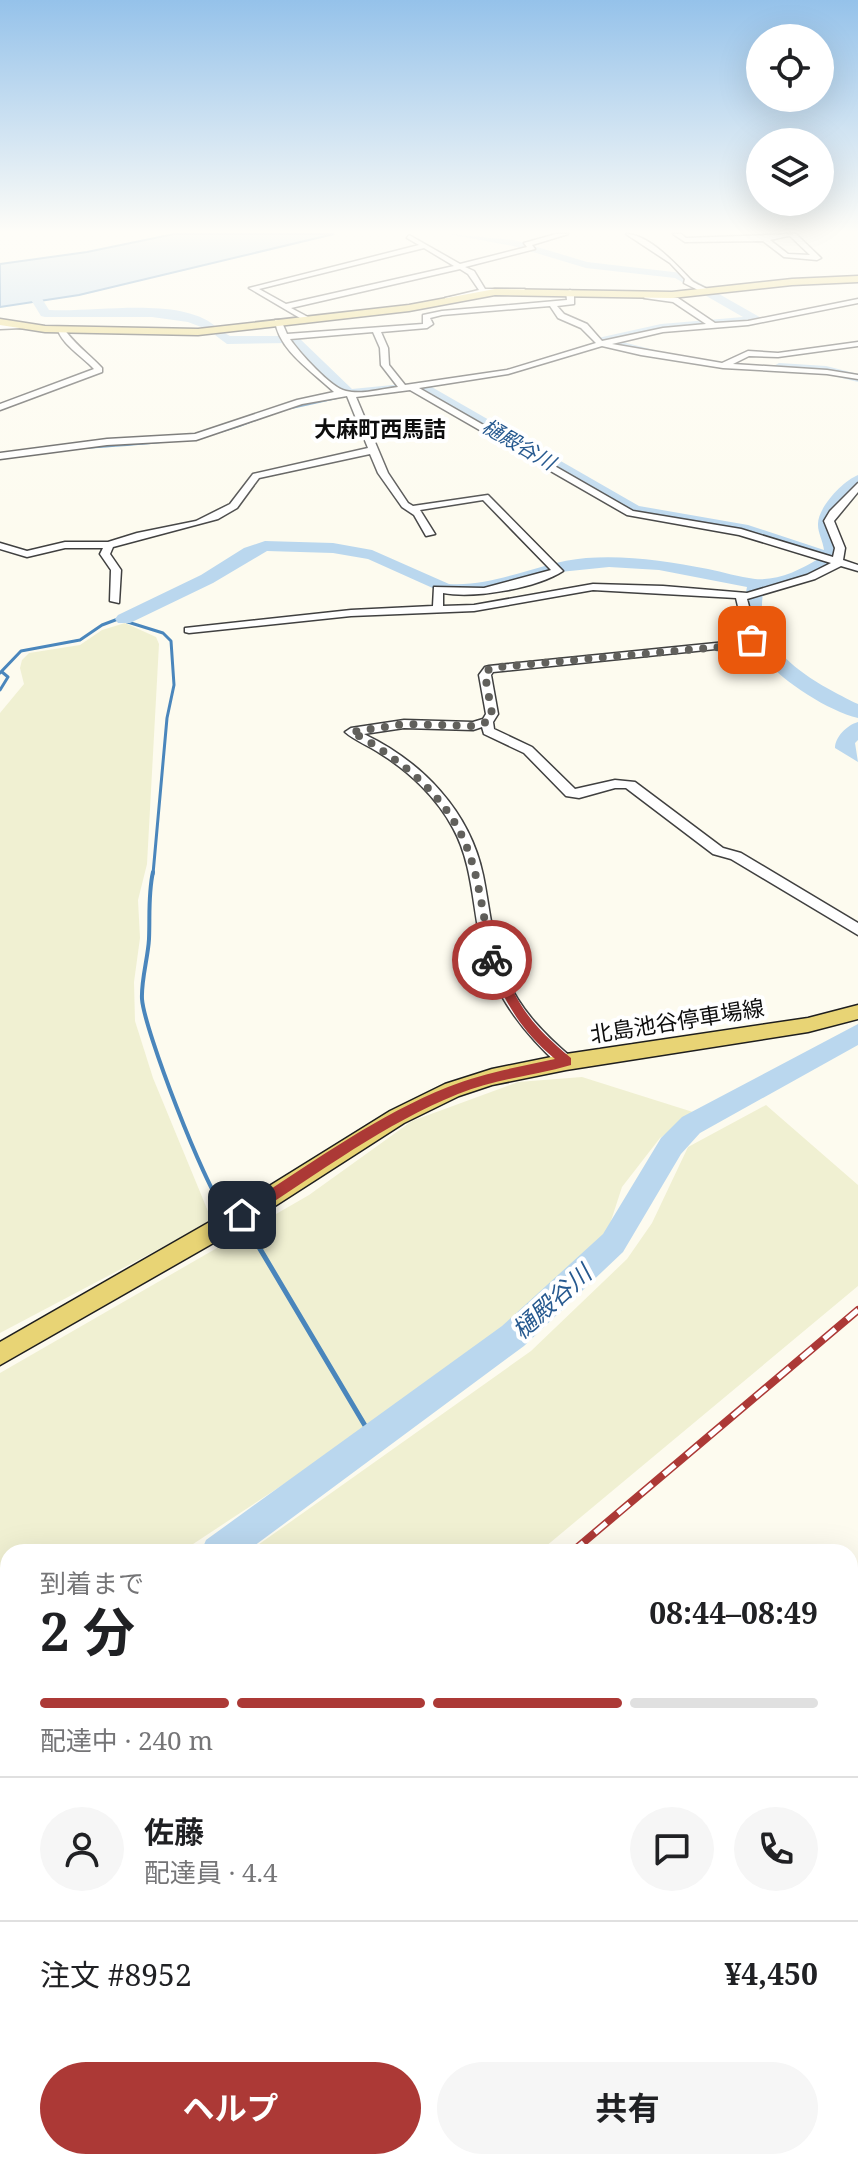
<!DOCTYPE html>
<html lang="ja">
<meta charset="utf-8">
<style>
body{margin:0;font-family:"Noto Serif","Noto Sans JP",serif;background:#f6f6f6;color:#202124;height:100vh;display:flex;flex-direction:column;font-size:30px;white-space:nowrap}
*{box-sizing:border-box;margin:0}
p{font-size:26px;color:#757577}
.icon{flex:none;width:44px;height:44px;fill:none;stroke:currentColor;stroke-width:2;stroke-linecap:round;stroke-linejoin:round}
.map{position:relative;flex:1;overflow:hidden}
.details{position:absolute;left:0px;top:1544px;width:858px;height:626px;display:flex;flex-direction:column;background:#fff;border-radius:24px 24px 0 0;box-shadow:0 8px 32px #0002}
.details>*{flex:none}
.controls{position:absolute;left:746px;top:24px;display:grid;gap:16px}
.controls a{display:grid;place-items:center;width:88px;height:88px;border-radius:50%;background:#fff;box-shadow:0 8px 32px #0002;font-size:40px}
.pin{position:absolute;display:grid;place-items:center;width:68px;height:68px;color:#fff;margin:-34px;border-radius:16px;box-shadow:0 4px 12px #0006}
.courier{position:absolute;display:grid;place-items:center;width:80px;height:80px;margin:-40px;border:6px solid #ac3936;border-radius:50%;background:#fff;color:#222;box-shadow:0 2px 10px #0007}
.summary em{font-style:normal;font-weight:700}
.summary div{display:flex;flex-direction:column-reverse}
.summary{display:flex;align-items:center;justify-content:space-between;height:136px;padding:0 40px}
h1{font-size:52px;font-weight:700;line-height:60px}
.bar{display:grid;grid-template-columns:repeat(4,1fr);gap:12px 8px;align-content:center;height:96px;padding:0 40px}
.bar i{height:10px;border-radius:6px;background:#e0e0e0}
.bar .on{background:#ac3936}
.bar p{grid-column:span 4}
.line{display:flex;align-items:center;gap:20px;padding:0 40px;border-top:2px solid #e0e0e0}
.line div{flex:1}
.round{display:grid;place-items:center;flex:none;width:84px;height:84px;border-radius:42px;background:#f6f6f6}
.primary-button{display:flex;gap:16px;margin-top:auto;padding:16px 40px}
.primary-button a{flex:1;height:92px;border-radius:48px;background:#ac3936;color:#fff;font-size:32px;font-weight:700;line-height:92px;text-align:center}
.primary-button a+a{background:#f6f6f6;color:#202124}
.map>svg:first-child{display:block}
</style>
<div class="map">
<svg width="858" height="2169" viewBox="0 0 858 2169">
<rect width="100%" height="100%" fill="#fdfbef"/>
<!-- farmland -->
<g fill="#f0f0d2">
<polygon points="125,623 156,637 159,644 147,864 138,900 140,938 134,982 135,1021 153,1078 212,1221 0,1333 0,713 24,684 20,668 22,660 29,653 80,645 102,630"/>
<polygon points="582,1077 696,1113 660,1138 622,1187 608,1230 509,1323 381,1420 181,1552 8,1552 8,1667 0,1672 0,1373 309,1195 412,1121 518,1082"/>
<polygon points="766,1105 858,1185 858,1286 539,1552 248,1552 531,1351 627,1259 652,1223 688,1147"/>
<polygon points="8,1731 8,2005 0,2011 0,1737"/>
<polygon points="8,2067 8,2162 439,2162 443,2169 0,2169 0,2074"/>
</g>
<!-- water -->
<polygon fill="#bad7ee" stroke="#4a86bc" stroke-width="2" points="174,234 334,234 79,295 0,307 0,264 87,252"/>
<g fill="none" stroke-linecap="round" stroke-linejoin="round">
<!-- stream-far4 -->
<g stroke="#4a86bc" stroke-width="2">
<polyline points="287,409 337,398"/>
<path d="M86 448C146 443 204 443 260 418"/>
<polyline points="0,459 13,457"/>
</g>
<!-- stream-far3 -->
<g stroke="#4a86bc" stroke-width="3">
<polyline points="0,673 21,651 80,640 102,625 118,619 163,633 171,641 174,685 167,718 153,874"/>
<polyline points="0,690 8,677 2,672"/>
</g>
<!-- stream-far2 -->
<path stroke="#4a86bc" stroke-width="4" d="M153 872C148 894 150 916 149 939 148 958 141 980 142 999 144 1029 205 1187 224 1209"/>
<!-- stream-far1 -->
<g stroke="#4a86bc" stroke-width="5">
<polyline points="222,1207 231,1215"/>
<polyline points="240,1223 250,1232 373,1439"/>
</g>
<!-- stream -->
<polyline stroke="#4a86bc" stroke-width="6" points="0,1702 8,1697"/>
<!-- river -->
<g fill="#bad7ee" fill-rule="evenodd">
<polygon points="448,234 514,240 587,262 682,273 763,319 757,323 661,332 619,341 654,350 654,356 649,357 598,344 598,338 661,324 743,317 675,278 586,268 513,246"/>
<path d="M22 279H30L49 310C94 313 179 296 215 326L209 330 188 322 152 317H45L41 316 20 282Z"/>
<path d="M221 331 230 336H297L352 389 423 382 639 506 748 525 824 550C823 541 818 533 818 525 817 508 843 481 858 475V489C812 534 853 529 838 562L802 580 764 589C750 650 812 681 858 704V718C825 710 774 676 755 648 745 633 743 604 747 587L659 570 609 567 560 572 477 594H446L368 559 333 553 267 551 213 583 130 623H118L115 619 118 615 201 575 244 548 265 541 333 543 372 550 449 584C497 587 539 562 586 558 627 555 668 561 708 569 723 572 739 577 755 579 778 581 800 570 818 559L745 534 628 513 416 389 344 396 289 343 227 344 215 335Z"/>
<polygon points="779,363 826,366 858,374 858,382 826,374 774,370 772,367"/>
<path d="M858 722V740L855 743 858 762 835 748C835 737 847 725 858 722Z"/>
<polygon points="858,1024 858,1045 700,1133 681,1154 623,1252 524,1346 246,1552 201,1552 206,1540 502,1326 603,1234 661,1138 682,1117"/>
<polygon points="508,2162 554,2162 557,2169 511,2169"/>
</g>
<!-- minor casing -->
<g stroke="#404040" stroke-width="3">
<g id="minor">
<path d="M556 234H568L532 245 535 249 465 267 474 271 485 289H525L522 293H483L445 302V298L479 290 468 274 460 269 291 308 308 317 305 321 249 288 419 245 407 238 409 235 460 264 527 247 524 243ZM424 248 454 266 286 304 259 289Z"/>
<path d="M626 234C650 234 678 267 692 281 696 284 704 287 709 290L702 292 684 283 685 279 670 263Z"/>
<path d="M673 234H681L686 238 796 234 821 258 817 260 784 257 763 241 685 242ZM788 236H790L810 255 788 254 770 240Z"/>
<path d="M570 290 574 292V304L557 306 564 314 587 324 602 341 663 328 706 324 673 302 644 298 647 294 678 298 715 323 748 321 858 299V303L748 325 663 332 612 344 722 363 748 351 778 353 858 342V346L778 357 749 356 733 364 827 370 858 375V379L827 374 723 368 641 355 602 346 508 374 419 388 633 511 741 529 833 557 835 548 824 521 830 511 858 483V492L834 521 845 548 843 560 858 565V571L841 566 815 579 747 599 758 640 754 645 493 672 491 675 498 714 493 722 494 729 532 747 575 789 615 780 635 782 723 848 741 853 858 923V935L731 859 713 854 626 788H615L579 798 566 796 524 753 484 734 482 727 473 730 404 728 364 734C421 761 470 811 483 875 490 909 492 944 506 977 520 1010 545 1035 572 1058L574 1062 566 1068 560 1066C518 1028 487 985 478 928 472 894 470 859 453 828 437 798 410 772 381 754 370 746 355 741 345 732L351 728 404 720 473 722 483 719 486 714 479 675 485 667 489 666 746 640 736 598 593 590 474 611 351 616 189 633 185 632V628L351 610 433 606 434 587 484 588 551 570 483 500 420 510 435 534 426 536 414 515 402 507 378 473 370 454 259 478 237 508 218 519 113 547 110 554 121 570 119 603 110 601 111 570 100 554 103 548H65L27 557 0 549V543L27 551 65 542H108L137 533 196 521 230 504 253 474 368 448 347 396 302 404 196 440 107 445 0 459V453L107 439 195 434 297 400 334 392C313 372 278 350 275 320H281L287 334 423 324V315L442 311 567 300 566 292ZM550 306 558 318 581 328 596 343 507 370 405 385 389 365 388 348 381 332 427 328 433 324 430 318 442 315ZM373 332 380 348 381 365 398 387C381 389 362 395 346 391 331 388 299 352 290 339ZM410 390 627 515 739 535 831 563 807 575 747 593 663 586 593 584 474 605 443 606V593C475 599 537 588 563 571L488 495 413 506 408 503 388 473 356 397Z"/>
<polygon points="26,324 23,328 0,329 0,325"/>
<path d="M57 327H63C71 341 90 355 102 368V372L0 410V404L94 369C82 356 60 343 57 327Z"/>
<polygon points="65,2162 98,2162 95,2169 62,2169"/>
<polygon points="549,2162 578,2162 581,2169 552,2169"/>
</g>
</g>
<!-- major casing -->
<g stroke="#1e1e1e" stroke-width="3">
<g id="major">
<polygon points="858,276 858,282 792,285 672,298 495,295 409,311 198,335 45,332 0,325 0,319 45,326 198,329 409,305 495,289 672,292 792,279"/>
<polygon points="858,1005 858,1019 808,1032 566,1070 492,1085 459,1096 404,1123 250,1222 0,1365 0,1342 234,1208 390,1111 445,1084 492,1069 566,1054 808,1018"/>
</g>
</g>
<!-- minor -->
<use href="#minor" fill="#fff" fill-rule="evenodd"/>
<!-- major -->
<use href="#major" fill="#e8d475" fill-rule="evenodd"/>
<!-- rail-far1 casing -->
<g stroke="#ac3936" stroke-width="8">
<polyline id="rail-far1" points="572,1552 858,1310"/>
</g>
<!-- rail casing -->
<g stroke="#ac3936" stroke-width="9">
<polyline id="rail" points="0,2036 8,2029"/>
</g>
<!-- rail-far1 -->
<use href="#rail-far1" stroke="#fff" stroke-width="5" stroke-dasharray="15" stroke-linecap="butt"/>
<!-- rail -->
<use href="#rail" stroke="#fff" stroke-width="6" stroke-dasharray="19" stroke-linecap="butt"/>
</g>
<!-- sky -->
<linearGradient id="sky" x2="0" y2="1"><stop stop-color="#95c2ea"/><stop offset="0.43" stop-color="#fefdf8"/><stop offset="1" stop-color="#fefdf8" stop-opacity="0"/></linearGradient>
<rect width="858" height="538" fill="url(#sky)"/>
<!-- route -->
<path fill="#ac3936" d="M492 955 498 960C521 1009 529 1023 571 1058V1065C533 1076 494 1079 458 1094 383 1124 315 1176 247 1219H237V1211C305 1168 373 1117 448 1087 482 1073 519 1067 555 1059 518 1028 506 1002 486 960Z"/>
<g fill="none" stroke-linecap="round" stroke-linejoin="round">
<!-- done -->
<path stroke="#61605c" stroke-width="8" stroke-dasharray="0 14.4" d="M492 960C475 876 478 828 407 769 389 755 372 742 351 732L404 724 473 726 487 722 492 714 485 675 489 669 499 667 741 645 752 640"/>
</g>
<g text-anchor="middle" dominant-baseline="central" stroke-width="8" stroke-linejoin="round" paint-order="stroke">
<!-- far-water labels -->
<g font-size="20" font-style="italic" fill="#26598f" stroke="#fff">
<text transform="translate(519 444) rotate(30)">樋殿谷川</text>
</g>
<!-- far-quarter labels -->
<g font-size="22" font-weight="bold" fill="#0d0d0d" stroke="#fff">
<text x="380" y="428">大麻町西馬詰</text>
</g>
<!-- street labels -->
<g font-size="22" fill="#0d0d0d" stroke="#fff">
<text transform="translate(677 1020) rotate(-9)">北島池谷停車場線</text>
</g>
<!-- water labels -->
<g font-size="24" font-style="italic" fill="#26598f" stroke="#fff">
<text transform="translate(551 1301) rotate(-42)">樋殿谷川</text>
</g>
</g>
</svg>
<div class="controls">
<a><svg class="icon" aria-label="locate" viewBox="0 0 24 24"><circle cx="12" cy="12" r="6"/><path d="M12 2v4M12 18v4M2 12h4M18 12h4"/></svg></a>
<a><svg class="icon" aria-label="layers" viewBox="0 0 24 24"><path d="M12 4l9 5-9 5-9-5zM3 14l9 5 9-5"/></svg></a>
</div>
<div class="pin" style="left:752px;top:640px;background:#ea580c"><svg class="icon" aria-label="bag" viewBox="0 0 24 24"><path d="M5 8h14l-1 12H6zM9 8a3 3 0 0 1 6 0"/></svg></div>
<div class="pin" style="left:242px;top:1215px;background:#1f2937"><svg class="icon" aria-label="home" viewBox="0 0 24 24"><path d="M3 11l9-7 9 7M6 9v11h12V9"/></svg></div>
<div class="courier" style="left:492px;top:960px"><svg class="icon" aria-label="bike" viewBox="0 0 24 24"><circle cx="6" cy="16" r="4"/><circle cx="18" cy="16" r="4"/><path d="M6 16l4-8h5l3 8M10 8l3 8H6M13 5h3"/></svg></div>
<section class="details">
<div class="summary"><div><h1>2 分</h1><p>到着まで</p></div><em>08:44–08:49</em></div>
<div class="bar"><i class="on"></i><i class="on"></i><i class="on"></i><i></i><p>配達中 · 240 m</p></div>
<div class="line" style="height:144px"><a class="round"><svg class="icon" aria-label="person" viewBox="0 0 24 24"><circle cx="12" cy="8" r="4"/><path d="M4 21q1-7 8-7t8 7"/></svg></a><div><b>佐藤</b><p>配達員 · 4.4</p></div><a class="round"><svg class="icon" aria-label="chat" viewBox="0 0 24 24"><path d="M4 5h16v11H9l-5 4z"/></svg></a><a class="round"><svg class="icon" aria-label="phone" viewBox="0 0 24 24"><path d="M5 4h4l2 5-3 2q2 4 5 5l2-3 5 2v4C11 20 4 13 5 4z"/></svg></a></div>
<div class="line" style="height:104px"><div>注文 #8952</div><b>¥4,450</b></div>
<div class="primary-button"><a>ヘルプ</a><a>共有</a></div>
</section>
</div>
